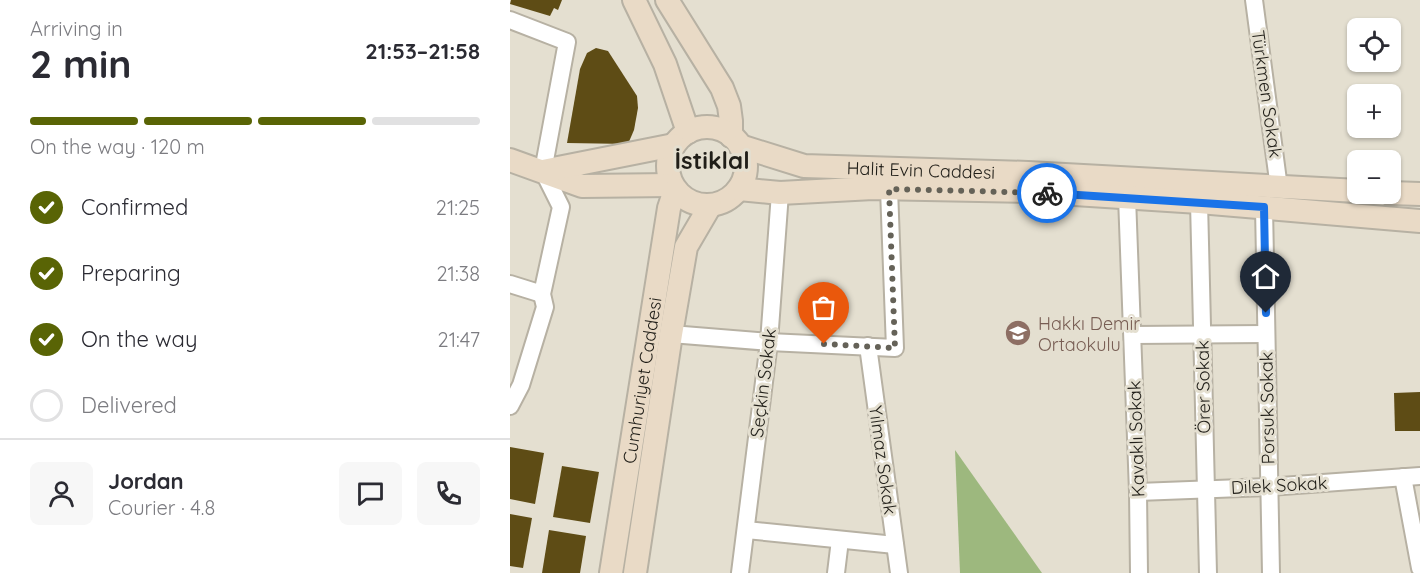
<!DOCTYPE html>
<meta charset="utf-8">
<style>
body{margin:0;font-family:Quicksand,sans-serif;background:#f7f7f7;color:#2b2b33;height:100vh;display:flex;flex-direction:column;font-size:22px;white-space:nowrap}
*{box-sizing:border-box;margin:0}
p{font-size:20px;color:#7c7c81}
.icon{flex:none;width:33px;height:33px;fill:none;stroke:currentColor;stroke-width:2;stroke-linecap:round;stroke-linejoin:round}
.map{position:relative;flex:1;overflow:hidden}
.drawer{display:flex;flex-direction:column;background:#fff;width:510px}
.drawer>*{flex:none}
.tools{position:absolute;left:837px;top:18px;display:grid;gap:12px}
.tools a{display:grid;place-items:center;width:54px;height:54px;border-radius:9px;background:#fff;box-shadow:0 2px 4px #0004;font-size:30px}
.pin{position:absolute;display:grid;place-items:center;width:51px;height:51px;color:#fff;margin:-62px -26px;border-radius:50% 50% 50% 0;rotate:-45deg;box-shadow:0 0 6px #0007}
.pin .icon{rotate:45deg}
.courier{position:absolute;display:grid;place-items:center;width:60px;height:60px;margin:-30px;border:4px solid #1a73e8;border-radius:50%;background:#fff;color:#222;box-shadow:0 2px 8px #0007}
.overview em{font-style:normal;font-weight:700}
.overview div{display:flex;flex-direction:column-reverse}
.overview{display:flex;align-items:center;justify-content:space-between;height:102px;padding:0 30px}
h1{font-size:39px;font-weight:700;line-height:45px}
.bar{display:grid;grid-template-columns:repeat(4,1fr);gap:9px 6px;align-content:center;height:72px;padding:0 30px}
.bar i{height:8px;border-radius:4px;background:#e1e1e2}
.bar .on{background:#596405}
.bar p{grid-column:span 4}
.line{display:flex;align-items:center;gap:15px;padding:0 30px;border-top:2px solid #e1e1e2}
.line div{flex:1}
.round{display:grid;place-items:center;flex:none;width:63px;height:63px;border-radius:9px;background:#f7f7f7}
ol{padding:0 30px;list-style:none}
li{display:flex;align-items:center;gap:18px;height:66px}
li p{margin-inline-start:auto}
li .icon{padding:6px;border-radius:50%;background:#596405;color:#fff;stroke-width:4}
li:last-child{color:#7c7c81}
li i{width:33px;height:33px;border:3px solid #e1e1e2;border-radius:50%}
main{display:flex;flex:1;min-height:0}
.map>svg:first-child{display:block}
</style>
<main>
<section class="drawer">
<div class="overview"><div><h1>2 min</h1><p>Arriving in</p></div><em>21:53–21:58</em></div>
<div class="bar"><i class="on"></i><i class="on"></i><i class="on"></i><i></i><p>On the way · 120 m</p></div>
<ol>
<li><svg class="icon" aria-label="check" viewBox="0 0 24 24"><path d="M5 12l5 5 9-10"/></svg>Confirmed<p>21:25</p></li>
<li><svg class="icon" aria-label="check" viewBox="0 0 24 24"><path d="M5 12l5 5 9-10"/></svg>Preparing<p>21:38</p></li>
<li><svg class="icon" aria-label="check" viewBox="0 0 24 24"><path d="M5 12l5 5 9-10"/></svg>On the way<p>21:47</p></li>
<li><i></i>Delivered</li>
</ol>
<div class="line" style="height:108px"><a class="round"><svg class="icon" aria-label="person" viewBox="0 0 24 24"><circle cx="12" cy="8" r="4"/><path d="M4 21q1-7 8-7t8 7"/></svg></a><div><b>Jordan</b><p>Courier · 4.8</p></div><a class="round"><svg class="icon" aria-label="chat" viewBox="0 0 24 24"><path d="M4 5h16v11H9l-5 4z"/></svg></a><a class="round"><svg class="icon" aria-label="phone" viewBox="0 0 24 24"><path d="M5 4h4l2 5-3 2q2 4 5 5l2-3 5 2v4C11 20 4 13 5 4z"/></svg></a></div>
</section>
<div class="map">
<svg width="910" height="573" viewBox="0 0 910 573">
<rect width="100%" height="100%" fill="#e4dfd0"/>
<!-- green -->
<polygon fill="#9db87e" points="445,450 532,573 450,573"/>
<!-- building -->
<g fill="#5e4c15">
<polygon points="1,0 52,0 48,10 44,8 40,16 0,4"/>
<polygon points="86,48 98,51 127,96 128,108 124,130 118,144 57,143 70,69 77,53"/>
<polygon points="910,392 910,431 885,431 884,393"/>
<polygon points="0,447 34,453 25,504 0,499"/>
<polygon points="52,466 89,472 80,523 43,517"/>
<polygon points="0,514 22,518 13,568 0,566"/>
<polygon points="39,530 76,536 70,573 32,573"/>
</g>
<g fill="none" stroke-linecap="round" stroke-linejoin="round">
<!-- minor casing -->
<g stroke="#b7b1a3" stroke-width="20">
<g id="minor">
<polyline points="744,0 769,188"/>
<polyline points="0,20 57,42 33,171 51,207 32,294 35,307 11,385 0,406"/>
<polyline points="617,197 628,492 629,573"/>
<polyline points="689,202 698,573"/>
<polyline points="754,207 761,573"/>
<polyline points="0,284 32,294"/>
<polyline points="161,334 259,342 385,348 379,189"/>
<polyline points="623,335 756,334"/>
<polyline points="358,346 389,573"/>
<polyline points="893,477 910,568"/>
<polyline points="628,492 758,487 910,476"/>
<polyline points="236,530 385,545"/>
<polyline points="230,573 259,342 270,193"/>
<polyline points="326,573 330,540"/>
</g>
</g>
<!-- secondary casing -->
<g stroke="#b7b1a3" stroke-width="26">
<g id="secondary">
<polyline points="124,0 155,64 178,132"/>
<polyline points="157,0 212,88 219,106 221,121 221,136"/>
<circle cx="197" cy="166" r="39"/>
<path id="s1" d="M230 146 294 166 518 173 848 191"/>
<polyline points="0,160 72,186 162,185"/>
<polyline points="33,171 164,145"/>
<polyline points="229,189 270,193 363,188 518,191 689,202 910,221"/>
<polyline points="880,193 910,194"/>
<path id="s2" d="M101 573 159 208 165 190"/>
<polyline points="125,573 161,334 176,247 200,206"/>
</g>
</g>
<!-- minor -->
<use href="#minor" stroke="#fff" stroke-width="16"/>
<!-- secondary -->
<use href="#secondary" stroke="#e9dac6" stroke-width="22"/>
</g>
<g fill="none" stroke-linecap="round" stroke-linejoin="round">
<!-- done -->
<polyline stroke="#656258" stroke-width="6" stroke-dasharray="0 10.8" points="314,344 385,348 379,189 537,193"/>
<!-- route -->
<polyline stroke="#1a73e8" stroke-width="8" points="537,193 754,207 756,313"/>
</g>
<!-- icons -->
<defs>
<g id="school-disc" transform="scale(1.35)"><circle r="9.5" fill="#8d6e63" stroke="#e4dfd0"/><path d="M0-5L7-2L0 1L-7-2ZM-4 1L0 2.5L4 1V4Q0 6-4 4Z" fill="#fff"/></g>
</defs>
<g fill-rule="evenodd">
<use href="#school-disc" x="508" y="333"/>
</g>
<g text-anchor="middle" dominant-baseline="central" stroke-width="6" stroke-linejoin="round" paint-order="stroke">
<!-- street labels -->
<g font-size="18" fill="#201e18" stroke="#e4dfd0">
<text transform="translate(757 94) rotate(82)">Türkmen Sokak</text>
<text stroke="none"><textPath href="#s1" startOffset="184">Halit Evin Caddesi</textPath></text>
<text stroke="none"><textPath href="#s2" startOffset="195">Cumhuriyet Caddesi</textPath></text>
<text transform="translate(253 383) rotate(-83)">Seçkin Sokak</text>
<text transform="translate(693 387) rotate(-91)">Örer Sokak</text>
<text transform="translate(757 408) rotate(-91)">Porsuk Sokak</text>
<text transform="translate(626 439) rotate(-92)">Kavaklı Sokak</text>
<text transform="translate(373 460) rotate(82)">Yılmaz Sokak</text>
<text transform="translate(769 485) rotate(-3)">Dilek Sokak</text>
</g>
<!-- education labels -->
<g font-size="18" fill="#785e54" stroke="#e4dfd0" text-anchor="start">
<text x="528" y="323">Hakkı Demir<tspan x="528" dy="21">Ortaokulu</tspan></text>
</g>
<!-- district labels -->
<g font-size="24" font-weight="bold" fill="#201e18" stroke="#e4dfd0">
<text x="202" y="160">İstiklal</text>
</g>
</g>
</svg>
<div class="tools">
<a><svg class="icon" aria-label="locate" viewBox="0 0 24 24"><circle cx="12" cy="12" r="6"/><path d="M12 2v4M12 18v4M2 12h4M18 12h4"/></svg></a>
<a>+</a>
<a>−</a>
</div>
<div class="pin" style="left:314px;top:344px;background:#ea580c"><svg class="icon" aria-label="bag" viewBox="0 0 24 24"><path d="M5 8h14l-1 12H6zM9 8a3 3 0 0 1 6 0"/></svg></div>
<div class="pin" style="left:756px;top:313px;background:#1f2937"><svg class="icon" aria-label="home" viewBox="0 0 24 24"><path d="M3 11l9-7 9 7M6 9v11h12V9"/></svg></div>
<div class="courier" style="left:537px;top:193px"><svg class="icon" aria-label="bike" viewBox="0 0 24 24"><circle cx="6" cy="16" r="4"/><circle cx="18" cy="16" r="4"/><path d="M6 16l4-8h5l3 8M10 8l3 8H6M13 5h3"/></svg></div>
</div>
</main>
